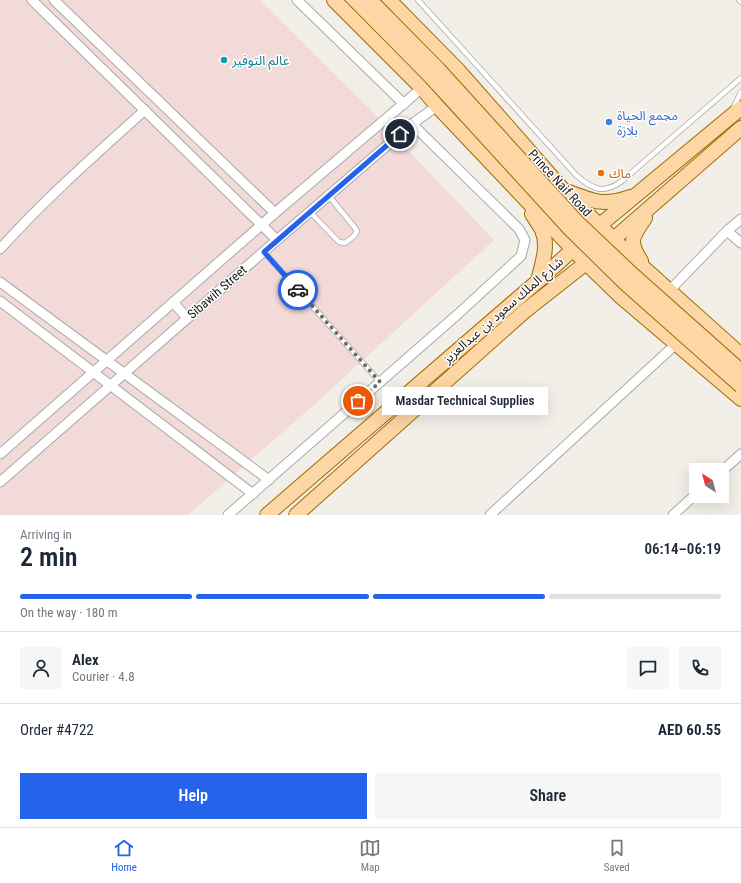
<!DOCTYPE html>
<meta charset="utf-8">
<style>
body{margin:0;font-family:"Roboto Condensed","Noto Sans Arabic",sans-serif;background:#f6f6f7;color:#1f2937;height:100vh;display:flex;flex-direction:column;font-size:15px;white-space:nowrap}
*{box-sizing:border-box;margin:0}
p{font-size:13px;color:#747a83}
.icon{flex:none;width:22px;height:22px;fill:none;stroke:currentColor;stroke-width:2;stroke-linecap:round;stroke-linejoin:round}
.map{position:relative;height:515px;overflow:hidden}
.drawer{display:flex;flex-direction:column;background:#fff;flex:1}
.drawer>*{flex:none}
.needle{width:26px;rotate:324deg}
.fabs{position:absolute;left:689px;top:463px;display:grid;gap:8px}
.fabs a{display:grid;place-items:center;width:40px;height:40px;border-radius:0px;background:#fff;box-shadow:0 4px 16px #0002;font-size:20px}
.pin{position:absolute;display:grid;place-items:center;width:34px;height:34px;color:#fff;margin:-17px;border:2px solid #fff;border-radius:50%;box-shadow:0 1px 4px #0007}
.courier{position:absolute;display:grid;place-items:center;width:40px;height:40px;margin:-20px;border:3px solid #2563eb;border-radius:50%;background:#fff;color:#222;box-shadow:0 1px 5px #0007}
.bubble{position:absolute;height:28px;border-radius:0px;background:#fff;box-shadow:0 4px 16px #0002;font-size:13px;font-weight:600;line-height:28px;text-align:center}
.headline em{font-style:normal;font-weight:600}
.headline div{display:flex;flex-direction:column-reverse}
.headline{display:flex;align-items:center;justify-content:space-between;height:68px;padding:0 20px}
h1{font-size:26px;font-weight:600;line-height:30px}
.bar{display:grid;grid-template-columns:repeat(4,1fr);gap:6px 4px;align-content:center;height:48px;padding:0 20px}
.bar i{height:5px;border-radius:3px;background:#e0e1e3}
.bar .active{background:#2563eb}
.bar p{grid-column:span 4}
.line{display:flex;align-items:center;gap:10px;padding:0 20px;border-top:1px solid #e0e1e3}
.line div{flex:1}
.round{display:grid;place-items:center;flex:none;width:42px;height:42px;border-radius:0px;background:#f6f6f7}
.action{display:flex;gap:8px;margin-top:auto;padding:8px 20px}
.action a{flex:1;height:46px;border-radius:0px;background:#2563eb;color:#fff;font-size:16px;font-weight:600;line-height:46px;text-align:center}
.action a+a{background:#f6f6f7;color:#1f2937}
.tab-bar{display:flex;justify-content:space-around;align-items:center;height:56px;border-top:1px solid #e0e1e3;background:#fff;font-size:11px;color:#747a83}
.tab-bar a{display:grid;justify-items:center;gap:2px}
.tab-bar .active{color:#2563eb}
.map>svg:first-child{display:block}
</style>
<div class="map">
<svg width="741" height="515" viewBox="0 0 741 515">
<rect width="100%" height="100%" fill="#f2efe9"/>
<!-- commercial -->
<polygon fill="#f2dad9" points="0,0 260,0 384,123 398,140 494,240 315,404 188,515 0,515"/>
<g fill="none" stroke-linecap="round" stroke-linejoin="round">
<!-- service casing -->
<g stroke="#a9a9a9" stroke-width="6">
<g id="service">
<path d="M418 0 576 175C592 189 603 195 622 181L741 78"/>
<polyline points="739,0 741,2"/>
<polyline points="733,109 741,92"/>
<polyline points="310,212 339,242 345,243 354,236 357,231 355,228 329,196"/>
<polyline points="264,252 380,382"/>
</g>
</g>
<!-- minor casing -->
<g stroke="#a9a9a9" stroke-width="11">
<g id="minor">
<polyline points="32,0 277,240"/>
<polyline points="54,0 275,213"/>
<polyline points="297,0 404,104"/>
<polyline points="727,231 741,243"/>
<path d="M0 249C45 199 95 155 145 110"/>
<polyline points="0,282 269,480"/>
<polyline points="670,290 727,231 741,219"/>
<polyline points="0,301 253,494"/>
<polyline points="173,302 187,318"/>
<polyline points="0,454 275,213 422,88"/>
<polyline points="722,471 741,454"/>
<polyline points="0,482 277,240 412,124 437,106"/>
<polyline points="228,515 458,314 521,256 525,240 519,229 412,124"/>
<polyline points="490,515 676,344"/>
<polyline points="673,515 696,494"/>
</g>
</g>
<!-- primary casing -->
<g stroke="#a06b00" stroke-width="16">
<g id="primary">
<polyline points="334,0 422,88 437,106 586,263 621,297 741,399"/>
<polyline points="389,0 458,70 566,193 635,260 741,355"/>
<path d="M569 192C594 202 604 206 630 197"/>
<path d="M532 214C535 219 539 224 542 230 549 246 542 264 538 281"/>
<path d="M641 261C628 241 632 237 645 218"/>
<polyline points="267,515 538,281 600,225 741,108"/>
<polyline points="296,515 525,311 586,263 741,128"/>
</g>
</g>
<!-- service -->
<use href="#service" stroke="#fff" stroke-width="4.5"/>
<!-- minor -->
<use href="#minor" stroke="#fff" stroke-width="9"/>
<!-- primary -->
<use href="#primary" stroke="#fcd6a4" stroke-width="14"/>
<!-- primary-bridge casing -->
<g stroke="#a06b00" stroke-width="16" stroke-linecap="butt">
<g id="primary-bridge">
<polyline points="355,0 431,77 570,229 625,283 741,386"/>
<polyline points="370,0 438,69 577,222 633,275 741,371"/>
</g>
</g>
<!-- primary-bridge -->
<use href="#primary-bridge" stroke="#fcd6a4" stroke-width="14"/>
</g>
<g fill="none" stroke-linecap="round" stroke-linejoin="round">
<!-- done -->
<polyline stroke="#6b6a68" stroke-width="4" stroke-dasharray="0 7.2" points="298,290 380,382 358,401"/>
<!-- route -->
<polyline stroke="#2563eb" stroke-width="5" points="298,290 264,252 400,134"/>
</g>
<!-- markers -->
<circle fill="#0f9aa8" stroke="#fff" stroke-width="1.5" cx="224" cy="60" r="4"/>
<circle fill="#3f7fe0" stroke="#fff" stroke-width="1.5" cx="609" cy="122" r="4"/>
<circle fill="#e8710a" stroke="#fff" stroke-width="1.5" cx="601" cy="173" r="4"/>
<g text-anchor="middle" dominant-baseline="central" stroke-width="3" stroke-linejoin="round" paint-order="stroke">
<!-- culture labels -->
<g font-size="13" fill="#0d838f" stroke="#fff" text-anchor="start">
<text x="232" y="60">عالم التوفير</text>
</g>
<!-- shop labels -->
<g font-size="13" fill="#366cbe" stroke="#fff" text-anchor="start">
<text x="617" y="115">مجمع الحياة<tspan x="617" dy="15">بلازة</tspan></text>
</g>
<!-- food labels -->
<g font-size="13" fill="#c56008" stroke="#fff" text-anchor="start">
<text x="609" y="173">ماك</text>
</g>
<!-- street labels -->
<g font-size="13" fill="#222" stroke="#fff">
<text transform="translate(560 183) rotate(47)">Prince Naif Road</text>
<text transform="translate(217 292) rotate(-41)">Sibawih Street</text>
<text transform="translate(503 310) rotate(-41)">شارع الملك سعود بن عبدالعزيز</text>
</g>
</g>
</svg>
<div class="fabs">
<a><svg class="needle" viewBox="-14 -14 28 28"><path d="M0-13l5 13h-10z" fill="#e53935"/><path d="M0 13l5-13h-10z" fill="#747a83"/></svg></a>
</div>
<div class="pin" style="left:358px;top:401px;background:#ea580c"><svg class="icon" aria-label="bag" viewBox="0 0 24 24"><path d="M5 8h14l-1 12H6zM9 8a3 3 0 0 1 6 0"/></svg></div>
<div class="pin" style="left:400px;top:134px;background:#1f2937"><svg class="icon" aria-label="home" viewBox="0 0 24 24"><path d="M3 11l9-7 9 7M6 9v11h12V9"/></svg></div>
<div class="courier" style="left:298px;top:290px"><svg class="icon" aria-label="car" viewBox="0 0 24 24"><path d="M5 17H2v-5l4-1 3-4h7l3 4 3 1v5h-3M9 17h6M6 11h13"/><circle cx="7" cy="17" r="2"/><circle cx="17" cy="17" r="2"/></svg></div>
<div class="bubble" style="left:382px;top:387px;width:166px">Masdar Technical Supplies</div>
</div>
<section class="drawer">
<div class="headline"><div><h1>2 min</h1><p>Arriving in</p></div><em>06:14–06:19</em></div>
<div class="bar"><i class="active"></i><i class="active"></i><i class="active"></i><i></i><p>On the way · 180 m</p></div>
<div class="line" style="height:72px"><a class="round"><svg class="icon" aria-label="person" viewBox="0 0 24 24"><circle cx="12" cy="8" r="4"/><path d="M4 21q1-7 8-7t8 7"/></svg></a><div><b>Alex</b><p>Courier · 4.8</p></div><a class="round"><svg class="icon" aria-label="chat" viewBox="0 0 24 24"><path d="M4 5h16v11H9l-5 4z"/></svg></a><a class="round"><svg class="icon" aria-label="phone" viewBox="0 0 24 24"><path d="M5 4h4l2 5-3 2q2 4 5 5l2-3 5 2v4C11 20 4 13 5 4z"/></svg></a></div>
<div class="line" style="height:52px"><div>Order #4722</div><b>AED 60.55</b></div>
<div class="action"><a>Help</a><a>Share</a></div>
</section>
<nav class="tab-bar">
<a class="active"><svg class="icon" aria-label="home" viewBox="0 0 24 24"><path d="M3 11l9-7 9 7M6 9v11h12V9"/></svg>Home</a>
<a><svg class="icon" aria-label="map" viewBox="0 0 24 24"><path d="M3 6l6-2 6 2 6-2v14l-6 2-6-2-6 2zM9 4v14M15 6v14"/></svg>Map</a>
<a><svg class="icon" aria-label="saved" viewBox="0 0 24 24"><path d="M7 4h10v16l-5-4-5 4z"/></svg>Saved</a>
</nav>
